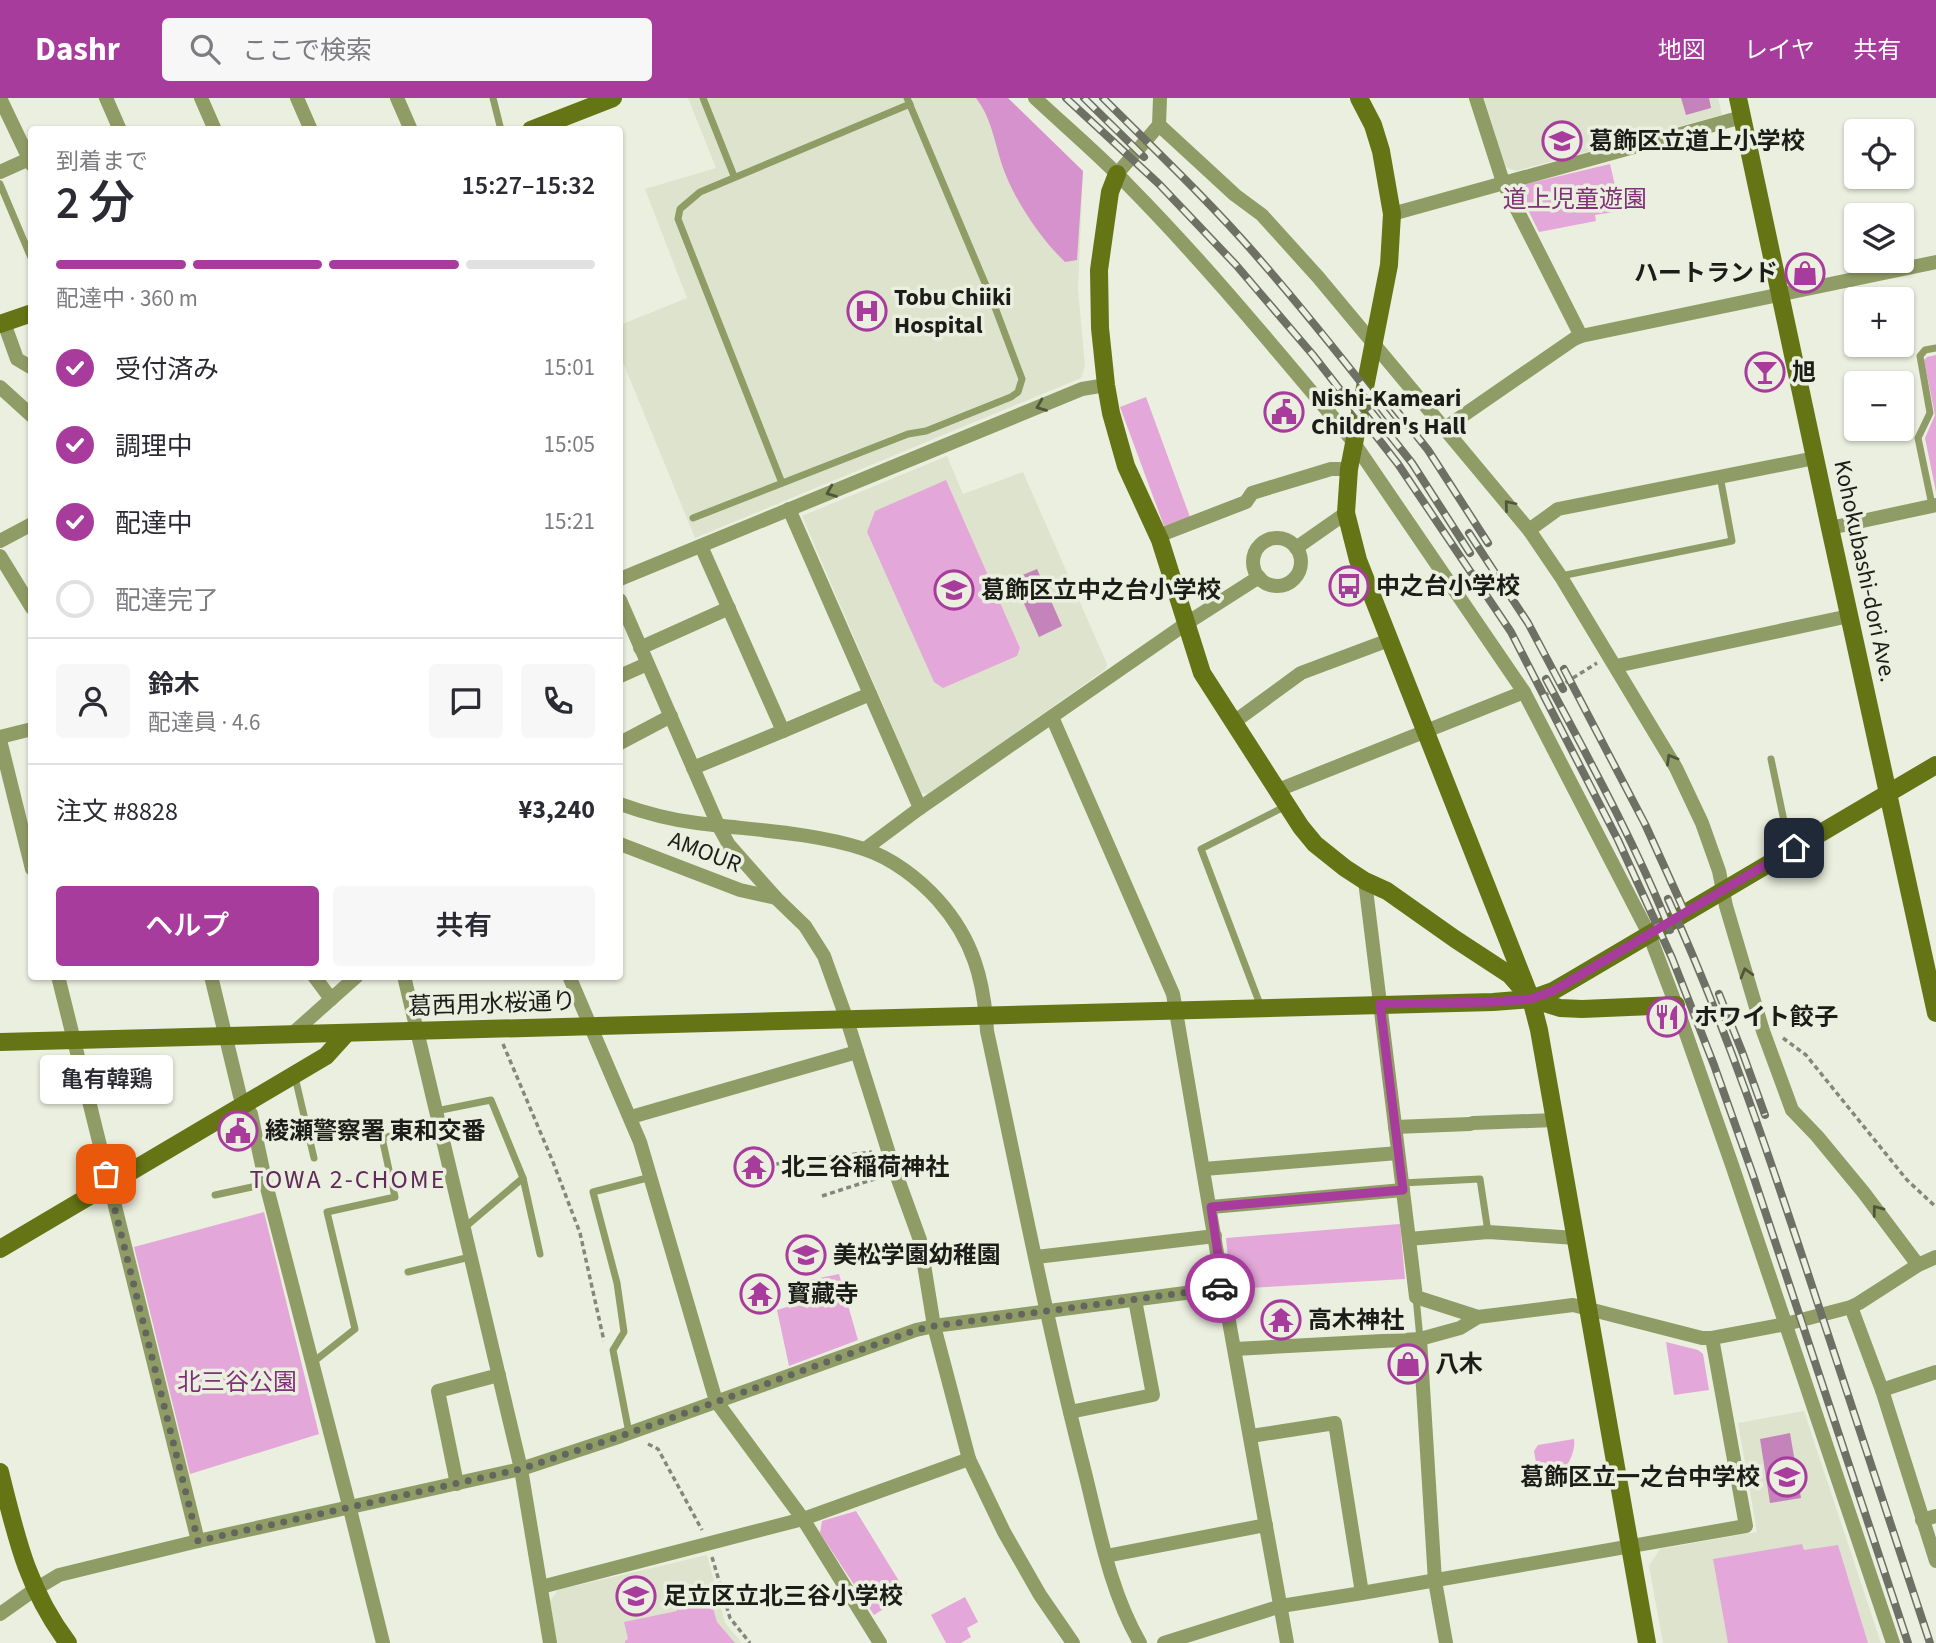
<!DOCTYPE html>
<html lang="ja">
<meta charset="utf-8">
<style>
body{margin:0;font-family:"Source Sans 3","Noto Sans JP",sans-serif;background:#f7f7f7;color:#2b2b33;height:100vh;display:flex;flex-direction:column;font-size:26px;white-space:nowrap}
*{box-sizing:border-box;margin:0}
p{font-size:23px;color:#7c7c81}
.icon{flex:none;width:38px;height:38px;fill:none;stroke:currentColor;stroke-width:2;stroke-linecap:round;stroke-linejoin:round}
.map{position:relative;flex:1;overflow:hidden}
.side{position:absolute;left:28px;top:28px;width:595px;height:854px;display:flex;flex-direction:column;background:#fff;border-radius:7px;box-shadow:0 2px 5px #0004}
.side>*{flex:none}
.buttons{position:absolute;left:1844px;top:21px;display:grid;gap:14px}
.buttons a{display:grid;place-items:center;width:70px;height:70px;border-radius:7px;background:#fff;box-shadow:0 2px 5px #0004;font-size:35px}
.pin{position:absolute;display:grid;place-items:center;width:60px;height:60px;color:#fff;margin:-30px;border-radius:14px;box-shadow:0 4px 10px #0006}
.courier{position:absolute;display:grid;place-items:center;width:70px;height:70px;margin:-35px;border:5px solid #a83c9d;border-radius:50%;background:#fff;color:#222;box-shadow:0 2px 9px #0007}
.bubble{position:absolute;height:49px;border-radius:7px;background:#fff;box-shadow:0 2px 5px #0004;font-size:23px;font-weight:600;line-height:49px;text-align:center}
.summary em{font-style:normal;font-weight:600}
.summary div{display:flex;flex-direction:column-reverse}
.summary{display:flex;align-items:center;justify-content:space-between;height:119px;padding:0 28px}
h1{font-size:46px;font-weight:600;line-height:52px}
.bar{display:grid;grid-template-columns:repeat(4,1fr);gap:10px 7px;align-content:center;height:84px;padding:0 28px}
.bar i{height:9px;border-radius:5px;background:#e1e1e2}
.bar .active{background:#a83c9d}
.bar p{grid-column:span 4}
.line{display:flex;align-items:center;gap:18px;padding:0 28px;border-top:2px solid #e1e1e2}
.line div{flex:1}
.round{display:grid;place-items:center;flex:none;width:74px;height:74px;border-radius:7px;background:#f7f7f7}
ol{padding:0 28px;list-style:none}
li{display:flex;align-items:center;gap:21px;height:77px}
li p{margin-inline-start:auto}
li .icon{padding:7px;border-radius:50%;background:#a83c9d;color:#fff;stroke-width:4}
li:last-child{color:#7c7c81}
li i{width:38px;height:38px;border:4px solid #e1e1e2;border-radius:50%}
.primary-button{display:flex;gap:14px;margin-top:auto;padding:14px 28px}
.primary-button a{flex:1;height:80px;border-radius:7px;background:#a83c9d;color:#fff;font-size:28px;font-weight:600;line-height:80px;text-align:center}
.primary-button a+a{background:#f7f7f7;color:#2b2b33}
header{display:flex;align-items:center;gap:42px;box-sizing:border-box;height:98px;padding:0 35px;background:#a83c9d;color:#fff}
header strong{font-size:33px}
nav{display:flex;gap:38px;margin-inline-start:auto;font-size:24px}
.search{width:490px;height:63px;background:#f7f7f7;display:flex;align-items:center;gap:18px;box-sizing:border-box;padding:0 24px;border-radius:7px;color:#7c7c81;font-size:26px}
.map>svg:first-child{display:block}
</style>
<header>
<strong>Dashr</strong>
<div class="search"><svg class="icon" aria-label="search" viewBox="0 0 24 24"><circle cx="10" cy="10" r="6"/><path d="M15 15l6 6"/></svg>ここで検索</div>
<nav><a>地図</a><a>レイヤ</a><a>共有</a></nav>
</header>
<div class="map">
<svg width="1936" height="1545" viewBox="0 0 1936 1545">
<rect width="100%" height="100%" fill="#ebefdf"/>
<!-- built -->
<g fill="#dee3cd">
<polygon points="688,0 1007,0 1083,74 1078,191 1085,268 1081,280 695,440 620,257 620,227 687,200 645,91 716,70"/>
<polygon points="1484,0 1718,0 1722,17 1516,73 1505,69"/>
<polygon points="947,358 963,396 1023,374 1107,566 1106,571 929,696 921,695 802,418"/>
<polygon points="1804,1313 1881,1545 1663,1545 1649,1468 1660,1451 1757,1434 1738,1325"/>
<polygon points="707,1457 725,1525 742,1545 557,1545 550,1503 558,1492"/>
</g>
<!-- green -->
<g fill="#e3a8d9">
<polygon points="1610,66 1621,113 1595,117 1596,123 1539,134 1518,92 1522,87"/>
<polygon points="1936,257 1936,394 1925,340 1935,317 1924,262 1927,259"/>
<polygon points="1146,299 1190,419 1164,428 1120,309"/>
<polygon points="946,382 1020,550 1017,558 943,590 934,584 867,434 875,413"/>
<polygon points="264,1114 319,1336 190,1376 134,1149"/>
<polygon points="1400,1126 1405,1181 1231,1191 1226,1140"/>
<polygon points="839,1176 858,1242 789,1268 777,1212 790,1208 786,1187"/>
<polygon points="1666,1244 1698,1252 1703,1256 1709,1292 1674,1297"/>
<path d="M1574 1341C1576 1358 1565 1366 1562 1383L1540 1387 1534 1353 1538 1347Z"/>
<polygon points="856,1413 907,1496 874,1517 820,1435 822,1423"/>
<polygon points="1802,1446 1804,1452 1838,1447 1868,1545 1728,1545 1713,1461"/>
<polygon points="965,1499 978,1524 967,1530 971,1539 961,1545 946,1545 931,1517"/>
<polygon points="710,1500 717,1524 735,1545 625,1545 625,1543 628,1541 624,1524 677,1513 677,1507"/>
</g>
<!-- forest -->
<path fill="#d692cc" d="M976 0H1008L1083 73 1077 162 1065 164C1042 142 1017 106 1005 75 995 49 993 22 976 0Z"/>
<!-- water -->
<g fill="#c583bb">
<polygon points="1681,0 1709,0 1711,10 1686,17"/>
<polygon points="1037,471 1062,528 1039,539 1013,481"/>
<polygon points="1790,1335 1801,1400 1770,1405 1760,1341"/>
</g>
<g fill="none" stroke-linecap="round" stroke-linejoin="round">
<!-- path -->
<g stroke="#85877d" stroke-width="3.5" stroke-dasharray="5 3.5" stroke-linecap="butt">
<polyline points="1544,598 1597,565"/>
<polyline points="1783,940 1806,957 1907,1082 1936,1109"/>
<polyline points="503,946 553,1064 580,1135 604,1243"/>
<polyline points="768,1067 872,1054"/>
<polyline points="822,1098 884,1078"/>
<polyline points="1315,1221 1374,1218 1406,1219"/>
<polyline points="648,1346 658,1351 702,1432"/>
<polyline points="712,1459 730,1520 750,1545"/>
</g>
<!-- lane -->
<g stroke="#909c66" stroke-width="7">
<polyline points="493,0 501,32"/>
<polyline points="703,0 734,78"/>
<polyline points="0,86 32,162"/>
<polyline points="782,385 678,121 680,111 700,94 910,6"/>
<polyline points="1932,407 1918,340 1930,315 1920,258 1925,252 1936,250"/>
<polyline points="693,420 908,336 926,333 1011,299 1018,294 1022,281 993,204 907,0"/>
<polyline points="1561,478 1732,443 1720,378"/>
<polyline points="1771,661 1788,742 1793,750"/>
<polyline points="1261,909 1201,751 1286,708"/>
<polyline points="295,979 314,1060"/>
<polyline points="436,1013 491,1002 523,1080 464,1130"/>
<polyline points="523,1080 540,1156"/>
<polyline points="1402,1085 1480,1081 1488,1134"/>
<polyline points="215,1097 266,1086"/>
<polyline points="408,1174 470,1159"/>
<polyline points="1416,1199 1420,1241"/>
<polyline points="312,1265 355,1231 327,1114 395,1099 382,1040 439,1027"/>
<polyline points="629,1335 613,1252 624,1234 617,1185 593,1094 651,1079"/>
</g>
<!-- street -->
<g stroke="#909c66" stroke-width="14">
<polyline points="0,0 32,67"/>
<polyline points="106,0 120,32"/>
<polyline points="201,0 215,32"/>
<polyline points="297,0 311,32"/>
<polyline points="397,0 411,32"/>
<path d="M1035 0C1066 29 1098 56 1128 87 1204 164 1273 248 1342 330L1354 345 1524 594 1649 836 1676 907 1732 1067 1893 1545"/>
<polyline points="1476,0 1503,84 1581,238"/>
<polyline points="1159,27 1235,97 1262,117 1318,179 1529,432 1561,479 1676,670 1702,725 1719,773 1726,808 1763,933 1792,1012 1817,1038 1864,1095 1918,1167"/>
<polyline points="0,74 29,61"/>
<polyline points="1117,76 1159,27 1160,0"/>
<polyline points="1392,116 1742,19"/>
<polyline points="4,225 17,261 32,270"/>
<polyline points="0,289 32,318"/>
<polyline points="1445,330 1574,241 1581,238 1936,164"/>
<polyline points="789,411 920,710"/>
<polyline points="1830,430 1936,407"/>
<polyline points="1529,432 1558,411 1815,360"/>
<polyline points="1158,438 1246,404 1252,395 1331,371 1349,371"/>
<circle cx="1277" cy="464" r="24"/>
<polyline points="0,443 32,426"/>
<polyline points="701,448 783,633 870,596"/>
<polyline points="1296,450 1346,415"/>
<polyline points="0,458 32,510"/>
<polyline points="620,481 1082,291 1106,287"/>
<polyline points="620,502 718,727 729,747 776,800 805,828 824,858 847,922 891,1062 920,1142 934,1228 969,1361 1004,1434 1040,1497 1073,1545"/>
<polyline points="640,550 729,510"/>
<polyline points="1616,568 1849,518"/>
<polyline points="620,578 647,566"/>
<polyline points="1052,619 1173,896 1223,1190 1287,1545"/>
<polyline points="1234,624 1301,575 1389,542"/>
<polyline points="0,639 32,631"/>
<polyline points="0,642 32,771"/>
<polyline points="620,645 671,618"/>
<polyline points="693,670 783,633"/>
<polyline points="1278,692 1524,594"/>
<path d="M620 706C645 715 671 722 697 725 751 732 812 734 864 751 892 760 919 781 938 802 973 841 984 882 987 933 1018 1076 1046 1221 1082 1363 1098 1424 1108 1490 1140 1545"/>
<polyline points="620,746 740,792 776,800"/>
<polyline points="865,751 920,710 1187,525 1259,479"/>
<polyline points="1365,783 1416,1199 1478,1219"/>
<polyline points="58,878 198,1443"/>
<polyline points="211,878 240,998 251,1016 266,1086 350,1411 383,1545"/>
<polyline points="314,878 331,901"/>
<polyline points="404,878 521,1371 550,1545"/>
<polyline points="569,878 640,1044 716,1303 803,1421 880,1545"/>
<polyline points="292,936 357,878"/>
<polyline points="631,1019 857,954"/>
<polyline points="1473,1025 1555,1022"/>
<polyline points="1395,1029 1470,1026"/>
<polyline points="1204,1071 1398,1055"/>
<polyline points="1211,1109 1403,1092"/>
<polyline points="1409,1141 1488,1134 1576,1140"/>
<polyline points="1036,1159 1215,1138"/>
<polyline points="1851,1209 1882,1292 1936,1463"/>
<polyline points="1420,1241 1435,1483 1446,1545"/>
<polyline points="1235,1251 1420,1241 1460,1230 1478,1219 1573,1207 1702,1240 1712,1240 1786,1226 1851,1209 1859,1205 1918,1167 1936,1159"/>
<polyline points="1882,1292 1936,1274"/>
<polyline points="1070,1314 1153,1297 1135,1202"/>
<polyline points="1251,1338 1335,1325 1362,1495"/>
<polyline points="457,1386 438,1293 499,1277"/>
<polyline points="1922,1422 1936,1418"/>
<polyline points="1106,1458 1266,1427"/>
<polyline points="541,1489 803,1421 969,1361"/>
<polyline points="0,1516 34,1492 59,1477 198,1443 521,1371 621,1338 916,1232 934,1228 1223,1190"/>
<polyline points="1164,1545 1281,1508 1362,1495 1746,1428 1712,1240"/>
</g>
<!-- secondary -->
<g stroke="#657515" stroke-width="18">
<polyline points="1359,0 1373,27 1381,53 1392,116 1389,167 1349,371 1346,415 1358,462 1531,901 1560,910 1582,911 1676,907"/>
<polyline points="1738,0 1830,430 1936,915"/>
<polyline points="531,32 613,0"/>
<polyline points="1117,76 1110,94 1099,172 1100,230 1106,287 1111,315 1126,368 1160,442 1202,575 1301,729 1315,746 1345,770 1365,783 1387,793 1455,841 1510,877 1531,901 1539,932 1647,1545"/>
<polyline points="0,226 32,215"/>
<polyline points="0,944 1493,904 1531,901 1553,893 1572,882 1936,667"/>
<polyline points="0,1151 326,958 346,936"/>
<path d="M0 1374C16 1438 27 1491 68 1545"/>
</g>
<!-- rail casing -->
<g stroke="#6e7066" stroke-width="8">
<g id="rail">
<polyline points="1066,0 1159,86 1236,167 1313,257 1398,366 1511,534 1618,742 1672,860 1714,967 1753,1077 1908,1545"/>
<polyline points="1084,0 1144,59"/>
<path d="M1103 0C1154 51 1207 101 1255 156 1304 212 1350 270 1396 329"/>
<polyline points="1392,307 1428,352 1488,445"/>
<polyline points="1370,312 1412,365 1470,455"/>
<polyline points="1469,435 1528,525 1563,591"/>
<polyline points="1564,571 1645,726 1684,812"/>
<path d="M1546 581C1590 663 1635 745 1670 832"/>
<path d="M1668 801C1725 926 1769 1057 1812 1188 1851 1307 1891 1426 1930 1545"/>
<polyline points="1719,896 1743,956 1765,1017"/>
</g>
</g>
<!-- rail -->
<use href="#rail" stroke="#ebefdf" stroke-width="5" stroke-dasharray="16" stroke-linecap="butt"/>
</g>
<!-- one-way arrows -->
<defs><path id="oneway-chevron" d="M-2-3.5L2.5 0L-2 3.5" fill="none" stroke-width="1.6" stroke-linecap="round" stroke-linejoin="round" transform="scale(1.75)"/></defs>
<g stroke="#50563b">
<use href="#oneway-chevron" transform="translate(1041 308) rotate(158)"/>
<use href="#oneway-chevron" transform="translate(831 394) rotate(158)"/>
<use href="#oneway-chevron" transform="translate(1509 407) rotate(-130)"/>
<use href="#oneway-chevron" transform="translate(1671 661) rotate(-120)"/>
<use href="#oneway-chevron" transform="translate(1746 875) rotate(-106)"/>
<use href="#oneway-chevron" transform="translate(1877 1112) rotate(-127)"/>
</g>
<g fill="none" stroke-linecap="round" stroke-linejoin="round">
<!-- done -->
<polyline stroke="#64665e" stroke-width="7" stroke-dasharray="0 12.6" points="106,1076 198,1443 521,1371 621,1338 916,1232 934,1228 1220,1190"/>
<!-- route -->
<polyline stroke="#a83c9d" stroke-width="9" points="1220,1190 1223,1190 1211,1109 1403,1092 1380,906 1493,904 1531,901 1553,893 1572,882 1794,750"/>
</g>
<!-- icons -->
<defs>
<g id="school-ring" transform="scale(2.0125)"><circle r="9.5" fill="#ebefdf" stroke="#a83c9d" stroke-width="1.5"/><path d="M0-5L7-2L0 1L-7-2ZM-4 1L0 2.5L4 1V4Q0 6-4 4Z" fill="#a83c9d"/></g>
<g id="shop-ring" transform="scale(2.0125)"><circle r="9.5" fill="#ebefdf" stroke="#a83c9d" stroke-width="1.5"/><path d="M-5-2.5h2.3a2.7 3.5 0 0 1 5.4 0H5L5.5 6h-11ZM-1.5-2.5h3a1.5 2.3 0 0 0-3 0Z" fill="#a83c9d"/></g>
<g id="hospital-ring" transform="scale(2.0125)"><circle r="9.5" fill="#ebefdf" stroke="#a83c9d" stroke-width="1.5"/><path d="M-5-5h3v3.5h4V-5h3V5h-3V1.5h-4V5h-3Z" fill="#a83c9d"/></g>
<g id="bar-ring" transform="scale(2.0125)"><circle r="9.5" fill="#ebefdf" stroke="#a83c9d" stroke-width="1.5"/><path d="M-6-5H6L.8 .8V4.5H3.5V6h-7V4.5H-.8V.8Z" fill="#a83c9d"/></g>
<g id="civic-ring" transform="scale(2.0125)"><circle r="9.5" fill="#ebefdf" stroke="#a83c9d" stroke-width="1.5"/><path d="M-.6-6.5H3V-4.5H.6V-3L4-1V1h2V6H-6V1h2V-1L-.6-3ZM-1.2 2.5V6h2.4V2.5Z" fill="#a83c9d"/></g>
<g id="bus-ring" transform="scale(2.0125)"><circle r="9.5" fill="#ebefdf" stroke="#a83c9d" stroke-width="1.5"/><path d="M-5-6H5V4H4V6H2V4H-2V6H-4V4H-5ZM-3.5-4V0h7V-4ZM-3.5 1.2v1.5H-2V1.2ZM2 1.2v1.5H3.5V1.2Z" fill="#a83c9d"/></g>
<g id="restaurant-ring" transform="scale(2.0125)"><circle r="9.5" fill="#ebefdf" stroke="#a83c9d" stroke-width="1.5"/><path d="M-5-6h1v4h1v-4h1v4h1v-4h1v5L-1.5 .5V6h-2V.5L-5-1ZM5-6V6H3V1.5H1.5Q1.5-4 5-6Z" fill="#a83c9d"/></g>
<g id="temple-ring" transform="scale(2.0125)"><circle r="9.5" fill="#ebefdf" stroke="#a83c9d" stroke-width="1.5"/><path d="M0-6L5-2H3V0L6.5 2.5H4V6H1.5V3h-3V6H-4V2.5H-6.5L-3 0V-2H-5Z" fill="#a83c9d"/></g>
</defs>
<g fill-rule="evenodd">
<use href="#school-ring" x="1562" y="43"/>
<use href="#shop-ring" x="1805" y="175"/>
<use href="#hospital-ring" x="867" y="213"/>
<use href="#bar-ring" x="1765" y="274"/>
<use href="#civic-ring" x="1284" y="314"/>
<use href="#bus-ring" x="1349" y="488"/>
<use href="#school-ring" x="954" y="492"/>
<use href="#restaurant-ring" x="1667" y="919"/>
<use href="#civic-ring" x="238" y="1033"/>
<use href="#temple-ring" x="754" y="1069"/>
<use href="#school-ring" x="806" y="1157"/>
<use href="#temple-ring" x="760" y="1196"/>
<use href="#temple-ring" x="1281" y="1222"/>
<use href="#shop-ring" x="1408" y="1266"/>
<use href="#school-ring" x="1787" y="1379"/>
<use href="#school-ring" x="636" y="1498"/>
</g>
<g text-anchor="middle" dominant-baseline="central" stroke-width="7" stroke-linejoin="round" paint-order="stroke">
<!-- poi labels -->
<g font-size="24" font-weight="bold" fill="#1c1d18" stroke="#ebefdf" text-anchor="start">
<text x="1589" y="43">葛飾区立道上小学校</text>
<text x="1778" y="175" text-anchor="end">ハートランド</text>
<text x="894" y="199">Tobu Chiiki<tspan x="894" dy="28">Hospital</tspan></text>
<text x="1792" y="274">旭</text>
<text x="1311" y="300">Nishi-Kameari<tspan x="1311" dy="28">Children's Hall</tspan></text>
<text x="1376" y="488">中之台小学校</text>
<text x="981" y="492">葛飾区立中之台小学校</text>
<text x="1694" y="919">ホワイト餃子</text>
<text x="265" y="1033">綾瀬警察署 東和交番</text>
<text x="781" y="1069">北三谷稲荷神社</text>
<text x="833" y="1157">美松学園幼稚園</text>
<text x="787" y="1196">寳藏寺</text>
<text x="1308" y="1222">高木神社</text>
<text x="1435" y="1266">八木</text>
<text x="1760" y="1379" text-anchor="end">葛飾区立一之台中学校</text>
<text x="663" y="1498">足立区立北三谷小学校</text>
</g>
<!-- park labels -->
<g font-size="24" fill="#813178" stroke="#ebefdf">
<text x="1575" y="101">道上児童遊園</text>
<text x="237" y="1284">北三谷公園</text>
</g>
<!-- street labels -->
<g font-size="24" fill="#1c1d18" stroke="#ebefdf">
<text transform="translate(1865 473) rotate(78)">Kohokubashi-dori Ave.</text>
<text transform="translate(705 754) rotate(21)">AMOUR</text>
<text transform="translate(492 906) rotate(-2)">葛西用水桜通り</text>
</g>
<!-- neighbourhood labels -->
<g font-size="26" letter-spacing="2" fill="#602b5a" stroke="#ebefdf">
<text x="348" y="1081">TOWA 2-CHOME</text>
</g>
</g>
</svg>
<div class="buttons">
<a><svg class="icon" aria-label="locate" viewBox="0 0 24 24"><circle cx="12" cy="12" r="6"/><path d="M12 2v4M12 18v4M2 12h4M18 12h4"/></svg></a>
<a><svg class="icon" aria-label="layers" viewBox="0 0 24 24"><path d="M12 4l9 5-9 5-9-5zM3 14l9 5 9-5"/></svg></a>
<a>+</a>
<a>−</a>
</div>
<div class="pin" style="left:106px;top:1076px;background:#ea580c"><svg class="icon" aria-label="bag" viewBox="0 0 24 24"><path d="M5 8h14l-1 12H6zM9 8a3 3 0 0 1 6 0"/></svg></div>
<div class="pin" style="left:1794px;top:750px;background:#1f2937"><svg class="icon" aria-label="home" viewBox="0 0 24 24"><path d="M3 11l9-7 9 7M6 9v11h12V9"/></svg></div>
<div class="courier" style="left:1220px;top:1190px"><svg class="icon" aria-label="car" viewBox="0 0 24 24"><path d="M5 17H2v-5l4-1 3-4h7l3 4 3 1v5h-3M9 17h6M6 11h13"/><circle cx="7" cy="17" r="2"/><circle cx="17" cy="17" r="2"/></svg></div>
<div class="bubble" style="left:40px;top:957px;width:133px">亀有韓鶏</div>
<section class="side">
<div class="summary"><div><h1>2 分</h1><p>到着まで</p></div><em>15:27–15:32</em></div>
<div class="bar"><i class="active"></i><i class="active"></i><i class="active"></i><i></i><p>配達中 · 360 m</p></div>
<ol>
<li><svg class="icon" aria-label="check" viewBox="0 0 24 24"><path d="M5 12l5 5 9-10"/></svg>受付済み<p>15:01</p></li>
<li><svg class="icon" aria-label="check" viewBox="0 0 24 24"><path d="M5 12l5 5 9-10"/></svg>調理中<p>15:05</p></li>
<li><svg class="icon" aria-label="check" viewBox="0 0 24 24"><path d="M5 12l5 5 9-10"/></svg>配達中<p>15:21</p></li>
<li><i></i>配達完了</li>
</ol>
<div class="line" style="height:126px"><a class="round"><svg class="icon" aria-label="person" viewBox="0 0 24 24"><circle cx="12" cy="8" r="4"/><path d="M4 21q1-7 8-7t8 7"/></svg></a><div><b>鈴木</b><p>配達員 · 4.6</p></div><a class="round"><svg class="icon" aria-label="chat" viewBox="0 0 24 24"><path d="M4 5h16v11H9l-5 4z"/></svg></a><a class="round"><svg class="icon" aria-label="phone" viewBox="0 0 24 24"><path d="M5 4h4l2 5-3 2q2 4 5 5l2-3 5 2v4C11 20 4 13 5 4z"/></svg></a></div>
<div class="line" style="height:91px"><div>注文 #8828</div><b>¥3,240</b></div>
<div class="primary-button"><a>ヘルプ</a><a>共有</a></div>
</section>
</div>
